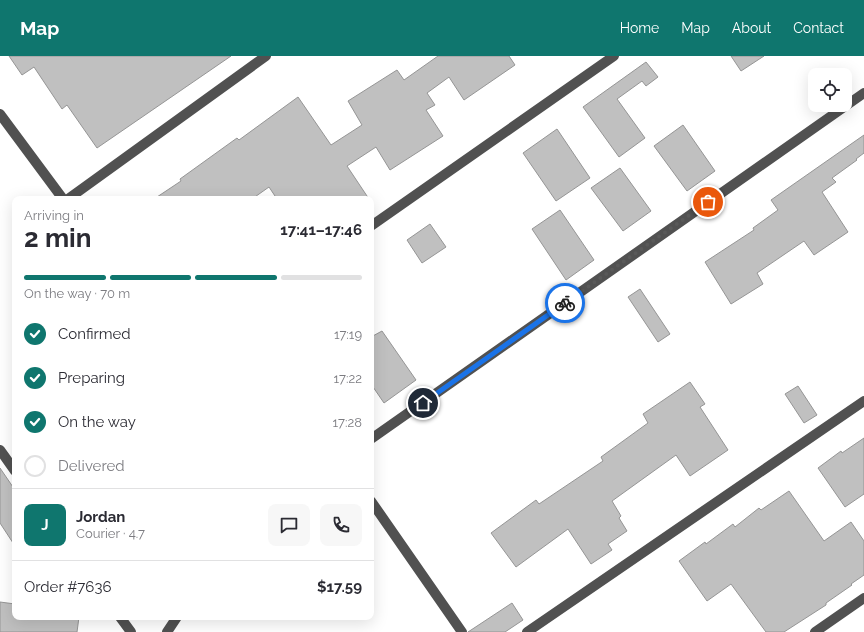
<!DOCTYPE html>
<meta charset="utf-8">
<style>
body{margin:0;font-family:Raleway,sans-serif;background:#f7f7f7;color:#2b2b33;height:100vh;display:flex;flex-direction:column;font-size:15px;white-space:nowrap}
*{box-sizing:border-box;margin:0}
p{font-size:13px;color:#7c7c81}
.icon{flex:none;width:22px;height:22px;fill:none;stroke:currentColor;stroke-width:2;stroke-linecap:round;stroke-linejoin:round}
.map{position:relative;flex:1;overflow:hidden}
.sheet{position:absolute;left:12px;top:140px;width:362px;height:424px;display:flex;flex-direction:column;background:#fff;border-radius:8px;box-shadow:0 4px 16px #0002}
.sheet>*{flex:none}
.buttons{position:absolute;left:808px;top:12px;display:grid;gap:8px}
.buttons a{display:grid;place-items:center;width:44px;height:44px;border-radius:8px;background:#fff;box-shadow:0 4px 16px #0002;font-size:20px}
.pin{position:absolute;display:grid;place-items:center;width:34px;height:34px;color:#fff;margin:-17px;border:2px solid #fff;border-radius:50%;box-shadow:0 1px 4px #0007}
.courier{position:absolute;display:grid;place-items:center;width:40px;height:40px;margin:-20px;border:3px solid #1a73e8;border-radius:50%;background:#fff;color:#222;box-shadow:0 1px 5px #0007}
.head em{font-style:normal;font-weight:700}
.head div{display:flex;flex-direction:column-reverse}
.head{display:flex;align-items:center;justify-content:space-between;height:68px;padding:0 12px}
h1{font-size:26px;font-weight:700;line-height:30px}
.bar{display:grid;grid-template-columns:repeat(4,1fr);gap:6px 4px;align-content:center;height:48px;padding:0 12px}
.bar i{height:5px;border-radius:3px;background:#e1e1e2}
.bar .active{background:#0f766e}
.bar p{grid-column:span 4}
.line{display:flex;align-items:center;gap:10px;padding:0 12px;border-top:1px solid #e1e1e2}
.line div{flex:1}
.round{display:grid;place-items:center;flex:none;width:42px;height:42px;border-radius:8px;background:#f7f7f7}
ol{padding:0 12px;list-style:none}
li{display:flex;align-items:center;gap:12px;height:44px}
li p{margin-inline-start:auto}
li .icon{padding:4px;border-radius:50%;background:#0f766e;color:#fff;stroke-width:4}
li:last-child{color:#7c7c81}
li i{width:22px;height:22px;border:2px solid #e1e1e2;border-radius:50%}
header{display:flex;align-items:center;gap:24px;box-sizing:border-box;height:56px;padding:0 20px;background:#0f766e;color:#fff}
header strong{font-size:19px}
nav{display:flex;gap:22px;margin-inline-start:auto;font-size:14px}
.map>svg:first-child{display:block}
</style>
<header>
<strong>Map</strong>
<nav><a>Home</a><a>Map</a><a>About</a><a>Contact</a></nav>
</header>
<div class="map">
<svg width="864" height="576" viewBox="0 0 864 576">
<rect width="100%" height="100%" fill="#fff"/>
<!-- building -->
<g fill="#c0c0c0" stroke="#959595">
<polygon points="9,0 231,0 97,92 67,49 62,53 34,11 22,19"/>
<polygon points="438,0 509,0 515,9 464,44 449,21 427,37 435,49 426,54 443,80 390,114 376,91 347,110 369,143 277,143 269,131 252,143 154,143 181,125 180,123 237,82 239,84 298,41 331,89 362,69 348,45 397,14 404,24"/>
<polygon points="731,0 764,0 741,15"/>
<polygon points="646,6 658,21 646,30 642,25 617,43 645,82 619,101 583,51"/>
<polygon points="683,69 715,115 687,135 654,90"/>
<polygon points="557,73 590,122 556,145 523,97"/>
<polygon points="864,79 864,97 856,103 857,104 832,122 836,126 822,136 848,176 814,199 804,185 757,217 763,228 731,248 705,206 754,174 753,172 778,154 771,144"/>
<polygon points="620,112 651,155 623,175 591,132"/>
<polygon points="560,154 594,204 566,224 532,173"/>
<polygon points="430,168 446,191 422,207 407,184"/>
<polygon points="640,233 670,278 658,286 628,241"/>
<polygon points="382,275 416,324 384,347 371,328 371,281"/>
<polygon points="690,326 705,348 700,351 728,394 690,420 676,399 612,445 621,460 619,462 627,475 608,488 612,494 591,508 568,473 516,511 491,477 536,444 539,448 603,405 601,401 648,367 643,358"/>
<polygon points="798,330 817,359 804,367 785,338"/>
<polygon points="864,382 864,438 845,451 818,412 841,395 842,397"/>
<polygon points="0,412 15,434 15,490 0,467"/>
<polygon points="789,435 824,485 851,466 864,485 864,519 851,528 852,529 826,547 826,549 784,576 766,576 731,528 707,545 679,505 705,486 706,488 733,468 735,471 759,452 761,454"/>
<polygon points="0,546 15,548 15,561 79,561 77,576 0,576"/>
<polygon points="512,547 523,564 505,576 468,576"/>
</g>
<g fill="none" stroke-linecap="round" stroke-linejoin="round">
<!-- minor -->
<g stroke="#515151" stroke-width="10">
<polyline points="0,58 63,143"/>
<polyline points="68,143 266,0"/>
<polyline points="371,170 614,0"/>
<polyline points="371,383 864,37"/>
<polyline points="0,394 15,415"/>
<polyline points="371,445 462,576"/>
<polyline points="120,561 131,576"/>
<polyline points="167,576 177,561"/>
<polyline points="527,576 864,345"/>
<polyline points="815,576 864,542"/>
</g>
</g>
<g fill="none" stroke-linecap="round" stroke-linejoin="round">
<!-- done -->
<polyline stroke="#595959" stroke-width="4" stroke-dasharray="0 7.2" points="565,247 708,146"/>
<!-- route -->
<polyline stroke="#1a73e8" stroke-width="5" points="423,347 565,247"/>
</g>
</svg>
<div class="buttons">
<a><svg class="icon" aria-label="locate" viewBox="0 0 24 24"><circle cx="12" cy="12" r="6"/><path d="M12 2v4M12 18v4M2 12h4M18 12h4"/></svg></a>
</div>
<div class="pin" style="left:708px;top:146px;background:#ea580c"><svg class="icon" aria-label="bag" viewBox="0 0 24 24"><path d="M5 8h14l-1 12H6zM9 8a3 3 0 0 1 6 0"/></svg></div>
<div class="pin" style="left:423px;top:347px;background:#1f2937"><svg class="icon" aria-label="home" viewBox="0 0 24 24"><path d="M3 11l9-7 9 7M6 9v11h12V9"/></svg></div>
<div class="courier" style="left:565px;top:247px"><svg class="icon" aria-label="bike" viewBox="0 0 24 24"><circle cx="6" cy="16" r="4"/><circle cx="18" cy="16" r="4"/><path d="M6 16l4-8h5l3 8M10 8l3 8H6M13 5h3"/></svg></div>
<section class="sheet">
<div class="head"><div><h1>2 min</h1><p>Arriving in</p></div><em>17:41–17:46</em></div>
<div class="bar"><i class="active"></i><i class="active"></i><i class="active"></i><i></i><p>On the way · 70 m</p></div>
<ol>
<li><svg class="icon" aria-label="check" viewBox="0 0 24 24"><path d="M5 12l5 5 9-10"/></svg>Confirmed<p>17:19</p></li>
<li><svg class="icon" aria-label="check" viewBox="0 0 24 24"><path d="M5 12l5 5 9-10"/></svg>Preparing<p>17:22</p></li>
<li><svg class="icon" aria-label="check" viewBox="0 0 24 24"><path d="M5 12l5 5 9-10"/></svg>On the way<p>17:28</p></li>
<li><i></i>Delivered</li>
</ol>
<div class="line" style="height:72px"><b class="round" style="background:#0f766e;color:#fff">J</b><div><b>Jordan</b><p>Courier · 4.7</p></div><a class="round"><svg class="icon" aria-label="chat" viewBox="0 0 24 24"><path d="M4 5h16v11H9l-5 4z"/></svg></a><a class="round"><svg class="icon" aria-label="phone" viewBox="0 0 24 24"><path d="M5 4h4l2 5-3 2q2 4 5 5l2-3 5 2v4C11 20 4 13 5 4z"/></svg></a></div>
<div class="line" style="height:52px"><div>Order #7636</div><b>$17.59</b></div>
</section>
</div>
